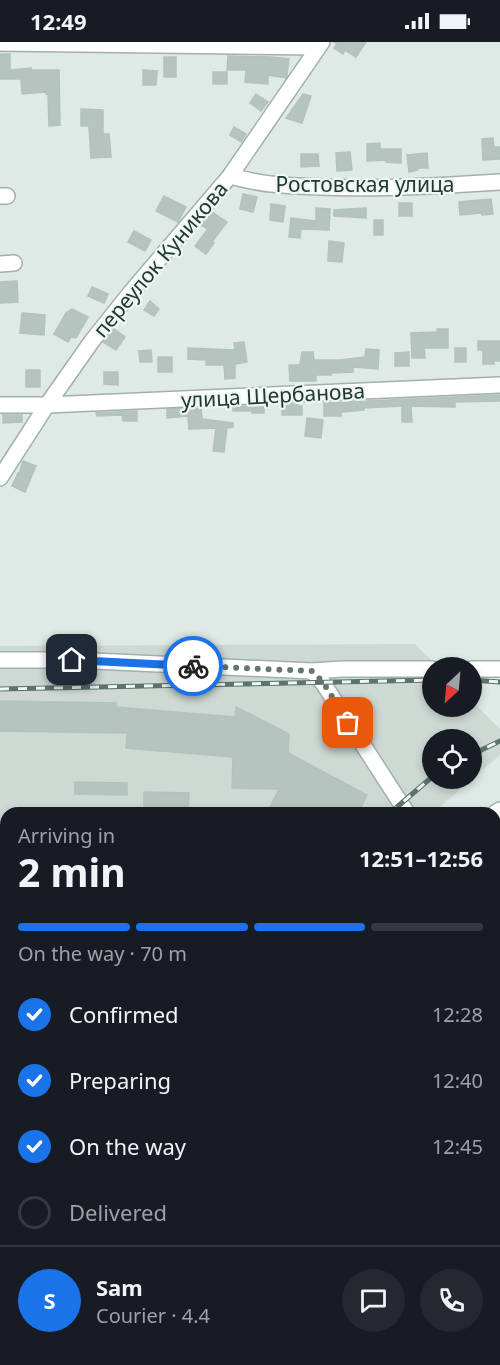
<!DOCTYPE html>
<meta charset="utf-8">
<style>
body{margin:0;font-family:"Noto Sans",sans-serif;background:#242831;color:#f1f3f6;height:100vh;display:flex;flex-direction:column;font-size:22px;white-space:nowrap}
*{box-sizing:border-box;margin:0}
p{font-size:20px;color:#9ea1a6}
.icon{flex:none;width:33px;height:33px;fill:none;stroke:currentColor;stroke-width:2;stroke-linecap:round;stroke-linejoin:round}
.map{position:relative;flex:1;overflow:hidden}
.details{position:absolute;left:0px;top:765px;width:501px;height:558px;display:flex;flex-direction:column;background:#171b24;border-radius:18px 18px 0 0;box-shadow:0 3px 9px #0003}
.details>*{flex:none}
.needle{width:39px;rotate:206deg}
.buttons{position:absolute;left:422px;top:615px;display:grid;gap:12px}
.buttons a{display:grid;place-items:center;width:60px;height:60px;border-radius:50%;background:#171b24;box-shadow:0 3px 9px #0003;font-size:30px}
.pin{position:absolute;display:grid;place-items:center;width:51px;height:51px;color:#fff;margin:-26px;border-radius:12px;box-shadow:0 3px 9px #0006}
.courier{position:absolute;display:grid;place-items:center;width:60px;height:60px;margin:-30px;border:4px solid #1a73e8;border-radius:50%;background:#fff;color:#222;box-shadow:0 2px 8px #0007}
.overview em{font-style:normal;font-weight:700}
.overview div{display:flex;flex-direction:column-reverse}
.overview{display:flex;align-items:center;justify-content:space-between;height:102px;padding:0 18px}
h1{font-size:39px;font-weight:700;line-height:45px}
.bar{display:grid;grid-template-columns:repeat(4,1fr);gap:9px 6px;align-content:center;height:72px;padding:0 18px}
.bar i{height:8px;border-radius:4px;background:#363941}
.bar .active{background:#1a73e8}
.bar p{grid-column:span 4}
.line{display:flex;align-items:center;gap:15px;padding:0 18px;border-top:2px solid #363941}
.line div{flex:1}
.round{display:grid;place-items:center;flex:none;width:63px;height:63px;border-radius:32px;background:#242831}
ol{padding:0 18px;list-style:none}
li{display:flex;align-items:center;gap:18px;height:66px}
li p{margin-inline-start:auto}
li .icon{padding:6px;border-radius:50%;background:#1a73e8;color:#fff;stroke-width:4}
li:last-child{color:#9ea1a6}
li i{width:33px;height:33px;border:3px solid #363941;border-radius:50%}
.status{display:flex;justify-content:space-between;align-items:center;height:42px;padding:0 30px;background:#171b24;direction:ltr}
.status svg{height:16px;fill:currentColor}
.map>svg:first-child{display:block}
</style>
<div class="status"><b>12:49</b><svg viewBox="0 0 49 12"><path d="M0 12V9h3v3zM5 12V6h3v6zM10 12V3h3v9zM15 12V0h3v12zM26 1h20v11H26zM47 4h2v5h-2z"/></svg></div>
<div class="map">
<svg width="500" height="1323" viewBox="0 0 500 1323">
<rect width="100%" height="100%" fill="#dfe9e5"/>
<!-- built -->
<path fill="#ced9d4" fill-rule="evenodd" d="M415 602 438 625 432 626V664H471V658L500 687V713L433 771H6V1143L0 1148V604ZM432 698H471V736H432Z"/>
<!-- building -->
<g fill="#b5c4be" stroke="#b2c2bd" stroke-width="1.5">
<polygon points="334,0 366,0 356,15 345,8 343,12 334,6 337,2"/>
<polygon points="0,12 10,12 10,28 31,26 31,28 59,28 60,83 49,84 48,52 46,52 46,50 22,52 21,37 0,37"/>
<polygon points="228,14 271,15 289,17 287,33 286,36 268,33 268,42 245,40 246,28 227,28"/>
<rect x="164" y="15" width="12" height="20"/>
<polygon points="143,28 157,29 156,43 143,43"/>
<rect x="213" y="30" width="14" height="12"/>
<polygon points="256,52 268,60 261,69 250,61"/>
<polygon points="303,52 311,54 302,81 286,76"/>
<polygon points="81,67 103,68 103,92 109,92 111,115 91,116 89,84 81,84"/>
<polygon points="234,85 246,92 241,100 230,93"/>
<polygon points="493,96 494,105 500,105 500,117 483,118 482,97"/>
<polygon points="380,101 380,107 401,107 401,121 386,120 386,118 367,119 367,102"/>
<polygon points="350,110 352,128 337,129 336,111"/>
<polygon points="427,111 428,126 418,126 418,128 409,130 407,113"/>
<polygon points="301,112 318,112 319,124 301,125"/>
<polygon points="243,152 257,155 253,170 240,167"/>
<polygon points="164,154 186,165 178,180 156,169"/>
<polygon points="491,157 493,172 482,173 481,171 460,173 459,160"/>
<rect x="399" y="161" width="13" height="13"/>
<polygon points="271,162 285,164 283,180 270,178"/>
<polygon points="316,166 330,167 329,188 301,187 300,196 289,195 291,176 316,179"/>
<polygon points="366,166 366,176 334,174 334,168"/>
<polygon points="212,170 227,180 212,200 214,201 206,212 195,204 208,187 201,183"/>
<rect x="374" y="178" width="9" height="15"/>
<polygon points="134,189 151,198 145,209 128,200"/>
<polygon points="329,199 344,201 342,220 328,219"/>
<polygon points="17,239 18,260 0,261 0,240"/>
<polygon points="92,245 108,252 104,261 88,254"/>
<polygon points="150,259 159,267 154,274 144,268"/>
<polygon points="72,267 88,275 76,296 71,295 68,300 54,292 66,271"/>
<polygon points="22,271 45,273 44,293 20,291"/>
<polygon points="114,287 125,295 116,308 103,300"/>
<polygon points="437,287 448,287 448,306 424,306 425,316 412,316 411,291 437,290"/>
<polygon points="478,299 500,299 500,319 494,319 494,322 483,322 483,308 478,308"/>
<polygon points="244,300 247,320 235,322 235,336 225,337 224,323 206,323 206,318 188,317 188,306 235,308 234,301"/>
<rect x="455" y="306" width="11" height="14"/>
<polygon points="366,307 379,308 378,327 353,325 353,330 331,331 331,333 316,333 316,339 290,339 289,323 300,323 302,310 313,310 314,318 340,318 365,315"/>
<polygon points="151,308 152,320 140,320 139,309"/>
<polygon points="409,310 409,324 395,324 395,311"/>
<rect x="158" y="315" width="14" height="15"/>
<rect x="26" y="328" width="14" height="17"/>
<polygon points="104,330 118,330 118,343 104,342"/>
<polygon points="500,353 500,359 455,360 455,365 411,364 412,380 402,380 402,364 364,366 364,368 341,370 341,374 324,374 324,361"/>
<polygon points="282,362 298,362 298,364 302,364 302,373 282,373"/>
<polygon points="264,363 264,371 252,371 252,369 233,369 233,365"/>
<polygon points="201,366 202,377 233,381 233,385 227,386 224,410 213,409 216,386 189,387 188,374 167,376 167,367"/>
<polygon points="137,369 137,379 123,379 122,373 97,374 96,371"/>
<polygon points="3,373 22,373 22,380 3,381"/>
<polygon points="307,376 323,378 321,396 305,394"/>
<polygon points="23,419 36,424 25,450 12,444 18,431 19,432"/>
<polygon points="0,659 116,661 116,665 235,675 236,665 289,692 288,711 367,753 358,771 267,771 279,747 232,746 233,715 126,706 127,691 0,689"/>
<polygon points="75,740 127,741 127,753 75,752"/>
<polygon points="144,750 189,751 188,771 144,771"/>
</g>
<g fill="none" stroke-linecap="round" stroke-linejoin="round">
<!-- minor casing -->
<g stroke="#a2b0ac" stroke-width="18">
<g id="minor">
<polyline points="0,1 318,5"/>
<path d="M230 134C243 137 257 141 271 142 347 149 424 145 500 140"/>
<polyline points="0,154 7,154"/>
<polyline points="0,222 14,221"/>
<polyline points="0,363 47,363 500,343"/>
<polyline points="0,436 47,363 92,299 131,250 230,134 322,0"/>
<polyline points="0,618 72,618 312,629 342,627 432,627"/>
<polyline points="471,627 500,627"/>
<polyline points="312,629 323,641 407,771"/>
<polyline points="495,771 500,768"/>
<polyline points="0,907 6,907"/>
<polyline points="0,938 6,937"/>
<polyline points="0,1023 6,1022"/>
<polyline points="0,1184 6,1179"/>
</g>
</g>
<!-- minor -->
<use href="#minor" stroke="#fff" stroke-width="15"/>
<!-- rail casing -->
<g stroke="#5c746f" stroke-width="5">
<g id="rail">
<polyline points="471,638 500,640"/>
<polyline points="0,647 432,638"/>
<polyline points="471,713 500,699"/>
<polyline points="390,771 432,735"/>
<polyline points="0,1035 6,1033"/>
<polyline points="0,1117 6,1112"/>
</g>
</g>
<!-- rail -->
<use href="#rail" stroke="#eff6f3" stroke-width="3" stroke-dasharray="9" stroke-linecap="butt"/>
</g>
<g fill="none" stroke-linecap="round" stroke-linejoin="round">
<!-- done -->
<polyline stroke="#647671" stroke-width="6" stroke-dasharray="0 10.8" points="193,624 312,629 323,640 348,681"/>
<!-- route -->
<polyline stroke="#1a73e8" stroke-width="8" points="72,618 193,624"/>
</g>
<g text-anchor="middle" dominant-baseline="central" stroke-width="4.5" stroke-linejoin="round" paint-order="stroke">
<!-- street labels -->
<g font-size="21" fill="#213833" stroke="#eff6f3">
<text x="365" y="142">Ростовская улица</text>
<text transform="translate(160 217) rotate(-50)">переулок Куникова</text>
<text transform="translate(273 353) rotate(-3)">улица Щербанова</text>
</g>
</g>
</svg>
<div class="buttons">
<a><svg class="needle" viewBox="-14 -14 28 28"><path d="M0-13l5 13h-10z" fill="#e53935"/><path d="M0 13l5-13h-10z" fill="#9ea1a6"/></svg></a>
<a><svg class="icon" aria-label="locate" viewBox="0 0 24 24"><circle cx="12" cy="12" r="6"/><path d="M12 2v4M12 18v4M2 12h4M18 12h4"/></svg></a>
</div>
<div class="pin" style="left:348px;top:681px;background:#ea580c"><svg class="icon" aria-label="bag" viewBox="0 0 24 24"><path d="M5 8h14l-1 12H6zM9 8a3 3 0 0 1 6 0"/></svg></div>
<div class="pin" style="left:72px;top:618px;background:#1f2937"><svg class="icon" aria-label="home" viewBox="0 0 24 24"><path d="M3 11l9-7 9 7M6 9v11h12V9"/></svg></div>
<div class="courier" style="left:193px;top:624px"><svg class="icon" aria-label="bike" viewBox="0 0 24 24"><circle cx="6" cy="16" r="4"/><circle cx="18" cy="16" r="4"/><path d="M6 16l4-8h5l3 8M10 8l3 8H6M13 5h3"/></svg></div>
<section class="details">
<div class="overview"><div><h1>2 min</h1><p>Arriving in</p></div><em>12:51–12:56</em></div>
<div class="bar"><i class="active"></i><i class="active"></i><i class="active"></i><i></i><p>On the way · 70 m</p></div>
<ol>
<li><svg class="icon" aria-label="check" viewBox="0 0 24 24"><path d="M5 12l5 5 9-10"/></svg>Confirmed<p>12:28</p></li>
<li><svg class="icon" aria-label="check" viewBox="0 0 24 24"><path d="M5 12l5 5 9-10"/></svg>Preparing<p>12:40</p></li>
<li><svg class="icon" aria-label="check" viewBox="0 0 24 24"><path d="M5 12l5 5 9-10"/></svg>On the way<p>12:45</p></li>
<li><i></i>Delivered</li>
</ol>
<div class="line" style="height:108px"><b class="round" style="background:#1a73e8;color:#fff">S</b><div><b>Sam</b><p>Courier · 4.4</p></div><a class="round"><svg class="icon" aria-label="chat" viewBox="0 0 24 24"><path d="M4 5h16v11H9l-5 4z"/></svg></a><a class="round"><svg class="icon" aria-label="phone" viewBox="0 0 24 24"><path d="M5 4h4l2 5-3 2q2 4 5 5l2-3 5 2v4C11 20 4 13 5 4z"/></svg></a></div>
</section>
</div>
